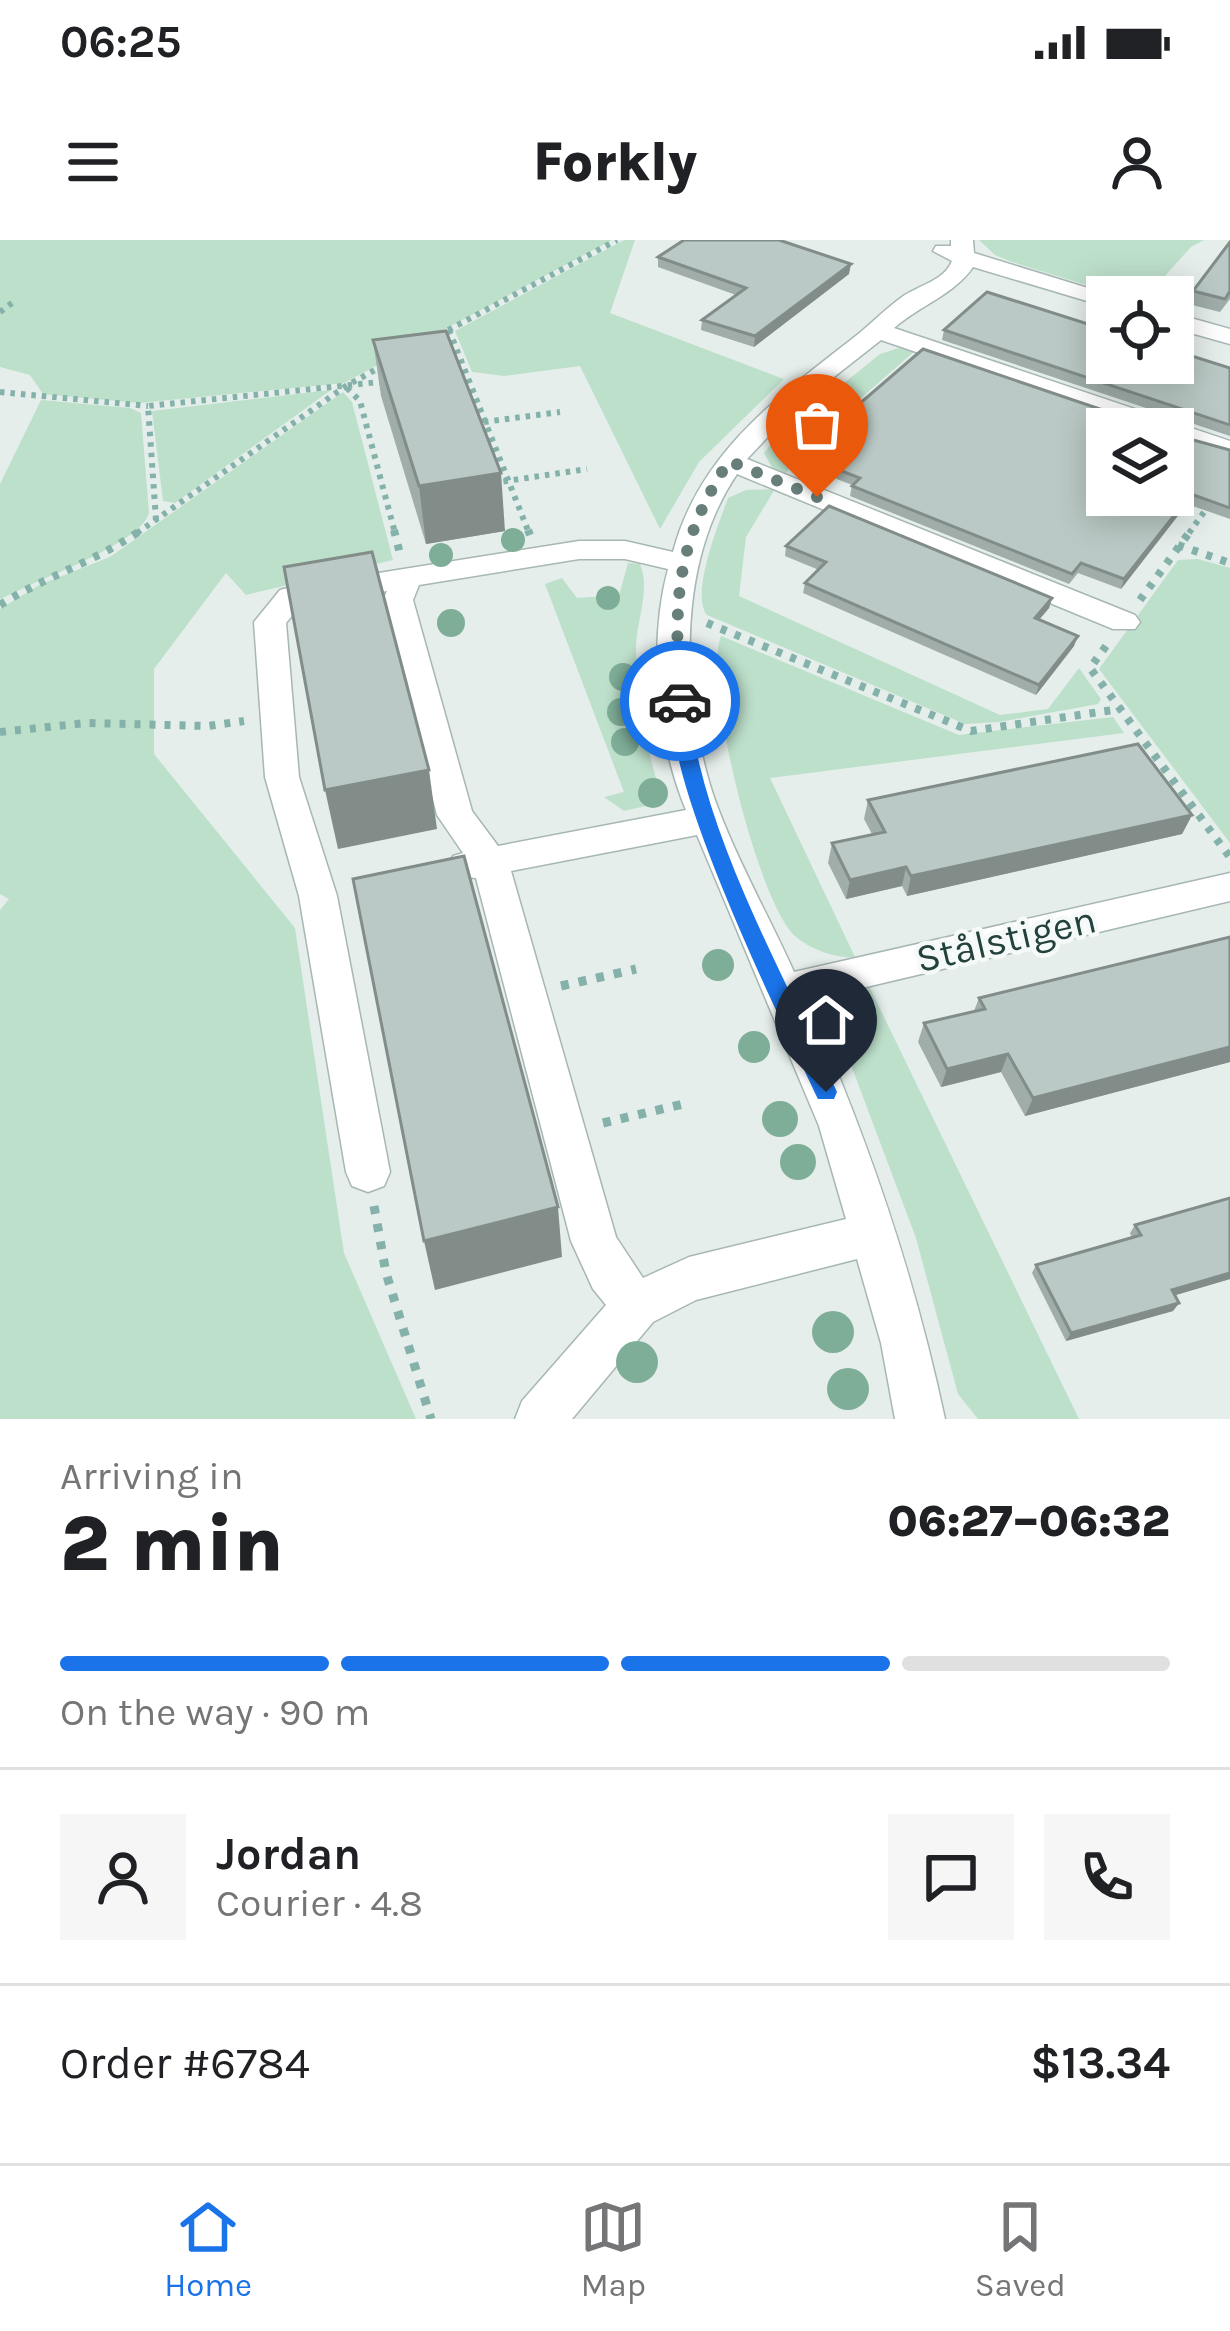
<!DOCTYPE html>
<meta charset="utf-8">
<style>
body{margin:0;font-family:Karla,sans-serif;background:#f6f6f6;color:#202124;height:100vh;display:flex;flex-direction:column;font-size:45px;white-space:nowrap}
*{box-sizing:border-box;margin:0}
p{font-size:39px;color:#757577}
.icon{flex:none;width:66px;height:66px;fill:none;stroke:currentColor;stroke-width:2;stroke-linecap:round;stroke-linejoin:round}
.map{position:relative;height:1179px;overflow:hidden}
.panel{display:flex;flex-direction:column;background:#fff;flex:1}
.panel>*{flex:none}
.tools{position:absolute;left:1086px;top:36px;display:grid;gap:24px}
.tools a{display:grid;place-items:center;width:108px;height:108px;border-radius:0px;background:#fff;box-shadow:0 6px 30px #0003;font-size:60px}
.pin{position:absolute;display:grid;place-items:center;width:102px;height:102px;color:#fff;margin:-123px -51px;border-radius:50% 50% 50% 0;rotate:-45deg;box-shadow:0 0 12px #0007}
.pin .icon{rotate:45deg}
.courier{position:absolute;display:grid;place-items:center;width:120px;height:120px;margin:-60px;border:9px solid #1a73e8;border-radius:50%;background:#fff;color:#222;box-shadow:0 3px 15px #0007}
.head em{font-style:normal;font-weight:800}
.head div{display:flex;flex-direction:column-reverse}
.head{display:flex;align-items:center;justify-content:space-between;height:204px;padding:0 60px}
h1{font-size:78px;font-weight:800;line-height:90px}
.bar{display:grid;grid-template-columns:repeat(4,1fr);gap:18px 12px;align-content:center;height:144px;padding:0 60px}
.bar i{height:15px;border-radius:9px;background:#e0e0e0}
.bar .active{background:#1a73e8}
.bar p{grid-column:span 4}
.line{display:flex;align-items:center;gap:30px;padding:0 60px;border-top:3px solid #e0e0e0}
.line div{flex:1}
.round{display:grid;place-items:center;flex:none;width:126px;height:126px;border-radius:0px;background:#f6f6f6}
.status{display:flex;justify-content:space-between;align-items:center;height:84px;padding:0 60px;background:#fff;direction:ltr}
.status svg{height:33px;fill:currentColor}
header{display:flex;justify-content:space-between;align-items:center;height:156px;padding:0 60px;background:#fff;font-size:54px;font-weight:800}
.tab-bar{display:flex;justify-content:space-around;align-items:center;height:168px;border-top:3px solid #e0e0e0;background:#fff;font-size:33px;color:#757577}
.tab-bar a{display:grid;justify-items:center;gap:6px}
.tab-bar .active{color:#1a73e8}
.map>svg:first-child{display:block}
</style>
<div class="status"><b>06:25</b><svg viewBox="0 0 49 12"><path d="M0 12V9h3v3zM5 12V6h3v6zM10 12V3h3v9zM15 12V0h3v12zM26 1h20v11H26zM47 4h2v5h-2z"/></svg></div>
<header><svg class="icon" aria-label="menu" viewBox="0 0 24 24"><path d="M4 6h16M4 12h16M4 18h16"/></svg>Forkly<svg class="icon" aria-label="person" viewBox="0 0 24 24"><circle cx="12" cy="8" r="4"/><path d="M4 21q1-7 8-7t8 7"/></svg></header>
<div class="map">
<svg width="1230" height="1179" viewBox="0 0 1230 1179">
<rect width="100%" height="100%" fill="#e5eeeb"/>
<!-- green -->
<g fill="#bde0cb">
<polygon points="0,0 612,0 344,143 139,163 43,154 30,135 0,127"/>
<polygon points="624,0 635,0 610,73 784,139 699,222 660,289 580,126 505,136 472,132 455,91"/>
<polygon points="979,0 1204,0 1191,7 1146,57 1125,57 1012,22 995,15"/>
<polygon points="899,108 916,110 805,207 783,237 775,233 764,213 774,200 880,114"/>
<polygon points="331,150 175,263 163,261 152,171"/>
<polygon points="343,152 352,162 393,320 246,355 226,333 154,429 154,514 295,688 344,1013 416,1179 0,1179 0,670 9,659 0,654 0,369 39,345 110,317"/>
<path d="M41 160 130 168 141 173 149 273C139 306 33 340 0 360V244Z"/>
<path d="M775 249 746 297 739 356 1000 475 1048 469 1079 428 1101 459 1098 464 999 482 965 484 707 375C690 354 719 283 728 258L746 250Z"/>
<polygon points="1198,319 1230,328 1230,603 1099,429 1178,320"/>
<path d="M628 323 640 324C651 349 636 382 636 409 637 463 647 511 663 562L624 571 604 557 624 552 545 344 562 338 577 358 619 355Z"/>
<path d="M721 396 959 495 1113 477 1124 493 770 538 855 717C837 719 809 709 795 696 757 661 703 440 721 396Z"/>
<polygon points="867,742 1079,1179 978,1179 958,1154 916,998 839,793 841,782"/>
</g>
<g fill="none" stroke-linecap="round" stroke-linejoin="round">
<!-- minor casing -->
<g stroke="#a7b7b3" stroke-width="3">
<g id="minor">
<path d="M951 0H973L974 13 1117 57H1107V67L973 27C955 54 919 66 894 88L1230 201V218L1173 200V189H1142L881 100 797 166 747 219 1135 375 1140 382 1135 389H1113L737 234C679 320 681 441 708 538 724 596 768 674 794 732L1230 633V661L807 761C868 898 914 1033 945 1179H895L881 1103 857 1019 696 1060 653 1082 572 1179H515L522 1161 606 1065 593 1049 571 1001 476 638 453 636 448 626 453 616 463 613 437 575 383 360 387 351 301 365 286 383 299 537 337 656 390 932 384 946 368 952 352 946 346 932 299 656 265 537 254 382 280 350 291 347 579 301H625L673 312C699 214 775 159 852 99 869 86 884 70 902 57 919 45 944 41 952 21L933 11 936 6H951ZM579 319H625L668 329C648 403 657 501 686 570L498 606 472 571 413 360 419 345ZM697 595 819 886 846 979 689 1017 643 1038 616 997 511 631Z"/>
<polygon points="1173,73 1230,89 1230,104 1173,88"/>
</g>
</g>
<!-- path-far2 -->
<g stroke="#84b2aa" stroke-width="6" stroke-dasharray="4.5 6" stroke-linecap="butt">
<polyline points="0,72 12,63"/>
<polyline points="449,90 529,293"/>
<polyline points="439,95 617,0"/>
<polyline points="347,148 360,161 395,293"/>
<polyline points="0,152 148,166"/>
<polyline points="484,182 560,172"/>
<polyline points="493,243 587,229"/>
<polyline points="156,280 148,166 389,141"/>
<polyline points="137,293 346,146 384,125"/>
<polyline points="1189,293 1209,265"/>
</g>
<!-- path-far1 -->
<g stroke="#84b2aa" stroke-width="8" stroke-dasharray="6 9" stroke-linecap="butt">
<polyline points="394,290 400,314"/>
<polyline points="528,290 530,295"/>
<polyline points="1178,305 1230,323"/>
<polyline points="1140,360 1191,290"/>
<path d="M0 365C46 336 97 321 141 290"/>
<polyline points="707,383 971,491 1120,469"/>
<polyline points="1106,406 1090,428 1229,616"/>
<polyline points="0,492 86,483 208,486 244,481"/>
</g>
<!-- path -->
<g stroke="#84b2aa" stroke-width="9" stroke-dasharray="8 10" stroke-linecap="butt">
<polyline points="561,746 636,729"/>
<polyline points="603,883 683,864"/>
<polyline points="374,966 386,1033 431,1179"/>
</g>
<!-- minor -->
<use href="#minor" fill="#fff" fill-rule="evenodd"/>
</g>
<!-- trees -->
<g fill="#7fae98">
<circle cx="513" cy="300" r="12"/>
<circle cx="441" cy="315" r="12"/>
<circle cx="608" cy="358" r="12"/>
<circle cx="451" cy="383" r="14"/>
<circle cx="623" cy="437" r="14"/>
<circle cx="621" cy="472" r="14"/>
<circle cx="625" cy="502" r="14"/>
<circle cx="653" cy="553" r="15"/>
<circle cx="718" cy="725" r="16"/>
<circle cx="754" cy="807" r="16"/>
<circle cx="780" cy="879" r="18"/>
<circle cx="798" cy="922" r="18"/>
<circle cx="833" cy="1092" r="21"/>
<circle cx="637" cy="1122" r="21"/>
<circle cx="848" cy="1149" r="21"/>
</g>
<!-- wall -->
<g fill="#a0ada9">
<polygon points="1230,2 1230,59 1220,72 1188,64 1193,51"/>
<polygon points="658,17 849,34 754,107 701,90 702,80 736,55 658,27"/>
<polygon points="944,90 1230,128 1230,196 942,100"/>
<polygon points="373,100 505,291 426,304 381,156"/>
<polygon points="1175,195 1230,210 1230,279 1187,264 1121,349 1078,333 1069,344 850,256 852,245 799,224 800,215"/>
<polygon points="786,306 1052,358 1049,368 1039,380 1074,406 1036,455 803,353 805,343 819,330 785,316"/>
<polygon points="868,560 1192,575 1182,594 907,656 902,646 846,659 828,623 832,603 872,594 864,579"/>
<polygon points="1230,697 1230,822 1025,876 1001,832 941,847 918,802 924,783 974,771 979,758"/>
<polygon points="1230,958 1230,1039 1175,1055 1179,1063 1173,1071 1066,1101 1032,1033 1036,1025 1132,998 1130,993 1135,985"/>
</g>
<!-- shaded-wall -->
<g fill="#828d8a">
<polygon points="851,24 849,34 754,107 755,96"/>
<polygon points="501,233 505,291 426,304 419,246"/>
<polygon points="1191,254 1187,264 1121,349 1124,339"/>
<polygon points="1052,358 1049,368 1032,388 1035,378"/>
<polygon points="1078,396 1074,406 1036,455 1039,445"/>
<polygon points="429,530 437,589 338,609 325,550"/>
<polygon points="1192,575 1182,594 907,656 911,636"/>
<polygon points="906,627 902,646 846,659 850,640"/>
<polygon points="1230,807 1230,822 1025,876 1033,858"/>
<polygon points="1008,814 1001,832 941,847 947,829"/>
<polygon points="558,967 562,1017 435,1050 424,1001"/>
<polygon points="1230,1033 1230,1039 1166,1058 1172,1050"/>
<polygon points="1179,1063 1173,1071 1066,1101 1071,1093"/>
</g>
<!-- building -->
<g fill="#bac9c5" stroke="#828d8a" stroke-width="3" fill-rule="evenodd">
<polygon points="684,0 779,0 851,24 755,96 702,80 746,48 658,17"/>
<polygon points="1230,2 1230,51 1225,59 1193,51"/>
<polygon points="987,52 1107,90 1107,123 1173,123 1173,110 1230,128 1230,185 944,90"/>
<polygon points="446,91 501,233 419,246 373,100"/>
<path d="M923 109 1144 184H1172L1175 195 1230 210V268L1191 254 1124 339 1081 323 1072 334 852 246 860 238 800 215ZM1107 189H1173V255H1107Z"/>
<polygon points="829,266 1052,358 1035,378 1078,396 1039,445 805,343 826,322 786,306"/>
<polygon points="372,312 429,530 325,550 284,327"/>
<polygon points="1138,504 1192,575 911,636 906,627 850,640 832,603 885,592 868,560"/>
<polygon points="464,616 558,967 424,1001 353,639"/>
<polygon points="1230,697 1230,807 1033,858 1008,814 947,829 924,783 985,769 979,758"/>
<polygon points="1230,958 1230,1033 1172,1050 1179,1063 1071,1093 1036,1025 1141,995 1135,985"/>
</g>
<!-- route -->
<path fill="#1a73e8" d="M674 457 689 461C699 588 785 736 837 852L834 859H818C783 785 655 526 674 457Z"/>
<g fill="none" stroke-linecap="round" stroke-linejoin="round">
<!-- done -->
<path stroke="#677e7a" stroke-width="12" stroke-dasharray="0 21.6" d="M680 461C674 364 674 305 729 221L817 257"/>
</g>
<g text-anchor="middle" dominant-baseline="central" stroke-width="9" stroke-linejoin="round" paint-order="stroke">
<!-- street labels -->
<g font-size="39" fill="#23413d" stroke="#f5faf8">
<text transform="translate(1006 699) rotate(-13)">Stålstigen</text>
</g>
</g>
</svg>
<div class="tools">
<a><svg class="icon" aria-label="locate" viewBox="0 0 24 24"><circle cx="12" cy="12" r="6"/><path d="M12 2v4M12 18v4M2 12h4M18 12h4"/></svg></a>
<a><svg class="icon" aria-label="layers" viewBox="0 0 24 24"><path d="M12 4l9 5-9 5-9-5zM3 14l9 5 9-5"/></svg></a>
</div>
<div class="pin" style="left:817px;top:257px;background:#ea580c"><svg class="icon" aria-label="bag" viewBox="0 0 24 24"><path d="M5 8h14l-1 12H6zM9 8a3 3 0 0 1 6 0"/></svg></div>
<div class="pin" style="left:826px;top:852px;background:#1f2937"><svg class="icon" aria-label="home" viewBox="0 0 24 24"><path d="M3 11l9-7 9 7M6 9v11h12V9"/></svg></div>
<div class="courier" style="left:680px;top:461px"><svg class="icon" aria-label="car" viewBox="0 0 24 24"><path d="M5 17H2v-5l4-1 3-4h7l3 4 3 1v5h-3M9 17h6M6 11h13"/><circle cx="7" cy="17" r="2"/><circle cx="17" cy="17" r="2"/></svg></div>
</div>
<section class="panel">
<div class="head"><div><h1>2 min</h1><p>Arriving in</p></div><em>06:27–06:32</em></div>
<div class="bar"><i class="active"></i><i class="active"></i><i class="active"></i><i></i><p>On the way · 90 m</p></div>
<div class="line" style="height:216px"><a class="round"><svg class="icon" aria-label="person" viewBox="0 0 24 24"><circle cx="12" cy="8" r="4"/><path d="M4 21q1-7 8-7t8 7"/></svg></a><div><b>Jordan</b><p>Courier · 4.8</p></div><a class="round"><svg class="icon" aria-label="chat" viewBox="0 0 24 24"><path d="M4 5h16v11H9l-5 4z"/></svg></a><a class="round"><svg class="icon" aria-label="phone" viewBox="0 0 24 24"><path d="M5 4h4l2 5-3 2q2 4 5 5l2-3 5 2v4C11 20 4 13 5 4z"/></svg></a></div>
<div class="line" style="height:156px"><div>Order #6784</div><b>$13.34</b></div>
</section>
<nav class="tab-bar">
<a class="active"><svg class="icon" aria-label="home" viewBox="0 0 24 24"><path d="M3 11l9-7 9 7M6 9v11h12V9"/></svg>Home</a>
<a><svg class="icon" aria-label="map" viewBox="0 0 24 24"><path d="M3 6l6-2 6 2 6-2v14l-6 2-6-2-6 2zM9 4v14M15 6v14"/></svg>Map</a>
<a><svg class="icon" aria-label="saved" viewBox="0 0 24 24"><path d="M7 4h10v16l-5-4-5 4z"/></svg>Saved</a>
</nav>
